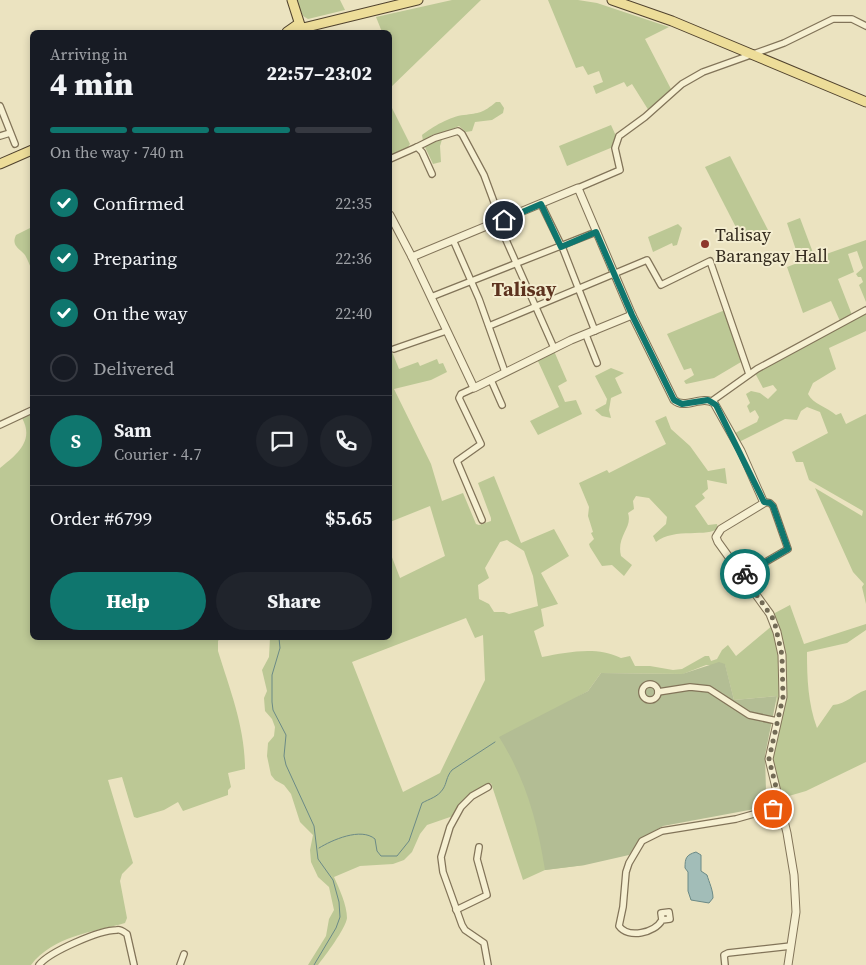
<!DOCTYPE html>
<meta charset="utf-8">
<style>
body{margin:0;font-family:"Source Serif 4",serif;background:#20242c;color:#f1f3f6;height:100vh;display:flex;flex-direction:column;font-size:19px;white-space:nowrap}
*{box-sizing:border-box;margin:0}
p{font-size:16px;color:#9ea1a6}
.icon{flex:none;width:28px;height:28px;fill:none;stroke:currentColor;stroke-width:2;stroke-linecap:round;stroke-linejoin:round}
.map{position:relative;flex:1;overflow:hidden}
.details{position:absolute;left:30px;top:30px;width:362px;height:610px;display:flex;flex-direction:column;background:#171b24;border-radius:8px;box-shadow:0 2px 8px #0003}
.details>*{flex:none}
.pin{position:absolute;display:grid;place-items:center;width:42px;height:42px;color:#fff;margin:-21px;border:2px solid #fff;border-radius:50%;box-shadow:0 1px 5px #0007}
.courier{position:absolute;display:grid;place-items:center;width:50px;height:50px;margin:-25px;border:4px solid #0f766e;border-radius:50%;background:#fff;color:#222;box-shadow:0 1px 6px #0007}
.summary em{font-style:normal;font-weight:800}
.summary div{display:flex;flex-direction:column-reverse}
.summary{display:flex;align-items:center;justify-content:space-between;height:85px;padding:0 20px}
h1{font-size:32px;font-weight:800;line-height:38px}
.bar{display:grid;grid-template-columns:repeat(4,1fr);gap:8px 5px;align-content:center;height:60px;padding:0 20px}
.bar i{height:6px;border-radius:4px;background:#363941}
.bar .current{background:#0f766e}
.bar p{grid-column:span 4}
.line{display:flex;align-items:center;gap:12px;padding:0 20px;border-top:1px solid #363941}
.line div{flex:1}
.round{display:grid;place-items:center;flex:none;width:52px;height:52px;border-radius:26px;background:#20242c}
ol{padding:0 20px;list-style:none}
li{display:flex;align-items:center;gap:15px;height:55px}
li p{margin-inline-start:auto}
li .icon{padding:5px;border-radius:50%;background:#0f766e;color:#fff;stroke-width:4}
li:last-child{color:#9ea1a6}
li i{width:28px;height:28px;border:2px solid #363941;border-radius:50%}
.button{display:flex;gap:10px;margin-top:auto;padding:10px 20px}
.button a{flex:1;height:58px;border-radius:30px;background:#0f766e;color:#fff;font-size:20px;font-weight:800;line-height:58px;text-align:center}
.button a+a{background:#20242c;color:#f1f3f6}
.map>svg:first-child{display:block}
</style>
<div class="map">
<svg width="866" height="965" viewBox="0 0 866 965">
<rect width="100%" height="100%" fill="#ebe3c0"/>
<!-- green -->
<g fill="#bcc895" fill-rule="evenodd">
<polygon points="296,0 340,0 345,10 308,19 303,16"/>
<polygon points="452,0 481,0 390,88 390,32 382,32 376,17"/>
<polygon points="548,0 578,0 597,3 669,27 645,39 671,89 649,111 632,84 627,87 624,82 596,94 593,86 603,82 599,71 588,75 583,66 576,68"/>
<path d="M496 102H500L504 108 503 113 492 120 475 122 472 131 466 132 459 126 444 133 440 146 441 162 433 164 425 147 438 135 434 134 423 141 422 135C432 127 451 116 464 115 479 113 483 113 496 102Z"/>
<polygon points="390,104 410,144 408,147 390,157"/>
<polygon points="611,125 616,136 613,147 567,166 559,146"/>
<polygon points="730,156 768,230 743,241 705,167"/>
<polygon points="800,218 815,258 866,240 866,302 859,285 863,282 861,277 858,277 856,274 863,268 857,251 848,254 854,272 838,279 852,315 840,321 831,301 803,313 787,267 800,262 787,223"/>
<polygon points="678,224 682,228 677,245 673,246 672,243 653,252 648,237"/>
<path d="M32 227V271C30 266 28 260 25 255 19 248 11 246 16 235Z"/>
<polygon points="725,310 741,362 714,378 686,384 684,381 694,375 691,368 684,370 667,334"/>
<path d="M866 313V331L829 348 836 369 813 383 808 394C813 404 827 407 836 415L841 413 846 424 866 414V604L862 587 864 584 853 572 815 488 862 516 863 511 809 480 803 462H796L792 452 828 433 820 412 807 407 801 411 797 420 785 419 739 442 735 433 757 422 759 417 755 410 750 413 747 406 750 403 746 394 751 391 760 393 768 399 777 390 773 385 763 388 755 373Z"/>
<path d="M390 347 399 369 418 362 420 366 437 359 439 364 443 363 447 372 431 380 394 389 431 464 442 501 463 493 476 524 479 525 491 521V518L478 483 494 476 521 543 554 529 569 556 541 573 558 604 541 609 544 626 534 631 542 657C569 652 596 646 621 658L630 656 635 666H650L673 670 682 669 705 656H709L711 661 717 659 722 650 728 645 736 656 773 625C779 653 788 689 775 716L777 696 734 700 725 665H706L683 674 601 673 588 691 567 703 585 865 545 870 523 880 491 783 468 796 453 816 427 825 420 834 412 852 404 860 393 864 360 866 334 877C339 888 347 905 347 918 346 928 325 956 318 965H308L326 936 329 919 334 910 329 887 318 877 311 862 310 850 313 835 300 822 291 794 284 785 275 780 271 775 267 756 268 743 274 736 275 727 272 719 265 711 264 698 267 691 262 670 269 657 270 638H390V552L400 578 445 556 430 506 390 522ZM507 540 524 551 533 576 538 606 509 614 504 612H494L489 604 479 599 478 585 489 578 485 568 500 542ZM466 618 475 638 483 635 485 680 440 773 403 792 352 662Z"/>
<polygon points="554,351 567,381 558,386 565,402 576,400 582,414 538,435 530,421 559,407 537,359"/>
<polygon points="611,368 624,373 615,378 622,393 611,398 609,410 611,418 602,416 595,410 606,404 607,399 595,376"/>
<path d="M32 414V638H220L218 641V651C230 690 245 727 245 769L228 773 231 787 228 790V795L183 811 178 802 164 810 137 818 134 817 122 777 108 780 133 863 122 874 120 881 127 918 125 923C93 932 53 936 31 965H0V468C16 455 35 441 22 418Z"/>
<path d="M666 416 671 429 690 446 708 471 725 468 727 484 707 480 708 489 702 494 705 498 695 506 708 525 717 524 718 528C709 538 674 527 656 542L653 536 666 524 667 517 649 498 636 496 633 501 634 509 628 513C633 528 616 536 621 556L632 565 624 576 612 565 602 566 590 547 589 544 594 539 591 533 593 532 588 516 589 507 579 483 607 470 609 473 666 444 655 421Z"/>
<path d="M790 605 804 644 866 624V630L847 643 807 652C807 679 808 703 817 728L833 705C847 704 853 694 866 690V762L806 791 782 798 770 762 786 696 787 683 784 656 773 614Z"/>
</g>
<!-- cemetery -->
<path fill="#b3bd94" d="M719 662 725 664 734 700 777 696 765 755 766 792 760 808 663 826 639 840 629 855 585 865 545 870C537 820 526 780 499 737L588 691 601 673 682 674Z"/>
<!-- water -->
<path fill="#a2bdb8" stroke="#6b8a86" d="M696 852 701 855V871L707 875C709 882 713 890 713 898L709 903 691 900 688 891V872L685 868C685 858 686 855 696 852Z"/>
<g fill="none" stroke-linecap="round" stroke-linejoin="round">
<!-- stream -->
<g stroke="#6b8a86" stroke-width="1">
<polyline points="279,638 280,648 272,675 272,702 273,710 286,735 284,756 286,765 314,826 318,859 333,880 339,902 340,917 336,928 314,965"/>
<path d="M319 848C332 840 361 827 375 839L377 851 381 856H397L409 841 422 803C429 799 438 797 443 789 447 783 446 777 452 770L495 742"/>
</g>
<!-- minor casing -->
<g stroke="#827459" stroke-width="8">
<g id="minor">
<polyline points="0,106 15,144"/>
<polyline points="0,136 10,133"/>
<polyline points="417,147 435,138 458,131 462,134 484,175 501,221"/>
<polyline points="390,159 417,147 422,152 432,174"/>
<polyline points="578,188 620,170 615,148 619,136 645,117 682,84 703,72 784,43 833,19 852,19 866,26"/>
<polyline points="541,204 563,249 595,331"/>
<polyline points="498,222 554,348"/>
<polyline points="454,242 479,299 505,372"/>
<polyline points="431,297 596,232"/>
<polyline points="489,326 647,260 661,285 710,261 749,374"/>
<polyline points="586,335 597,363"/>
<polyline points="394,349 446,331"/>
<polyline points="491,380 502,405"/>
<polyline points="474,388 461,394 459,398 481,444 457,461 482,520"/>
<polyline points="712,401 757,369 866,310"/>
<polyline points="0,425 32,410"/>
<polyline points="743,575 788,549 773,506 770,503 765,502"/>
<circle cx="650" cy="692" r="8"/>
<polyline points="658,692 690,687 709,689 749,715 777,721"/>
<polyline points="488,787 472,796 461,807 450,827 441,857 443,872 462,925 465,930 484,943 488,965"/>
<polyline points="773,809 781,807"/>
<polyline points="456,910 487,895 477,859 479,847"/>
<path d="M662 920 661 913 669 912 670 919 662 920C655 933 628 939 619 926L623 907 626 872 629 863 642 841 662 831 736 819 768 810"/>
<path d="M39 965C49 952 99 930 117 930 120 929 124 932 127 934L134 965"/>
<polyline points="180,965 184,954"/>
<polyline points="725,965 724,955 728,953 791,946"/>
</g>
</g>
<!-- tertiary casing -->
<g stroke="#827459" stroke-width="9">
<g id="tertiary">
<path d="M390 215 412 257 578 188 632 315 674 400C685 410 701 395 714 403L741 451 764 503 721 529 716 537 718 542 770 614 777 632 782 655 783 697 769 759 787 833 794 875 796 912 788 965"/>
<polyline points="412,257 474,388 571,340 632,315"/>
</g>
</g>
<!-- primary casing -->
<g stroke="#50422d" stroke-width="11">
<g id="primary">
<polyline points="292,0 300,25"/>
<polyline points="612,0 672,21 866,102"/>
<polyline points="303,28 418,0"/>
<polyline points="287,32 297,25 302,27"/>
<polyline points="0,164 32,150"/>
</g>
</g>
<!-- minor -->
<use href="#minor" stroke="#f6f0d2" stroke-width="5.5"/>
<!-- tertiary -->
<use href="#tertiary" stroke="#f6f0d2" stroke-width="7"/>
<!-- primary -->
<use href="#primary" stroke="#eddd99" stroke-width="9"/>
</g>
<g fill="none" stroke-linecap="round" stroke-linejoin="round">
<!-- done -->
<polyline stroke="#736b56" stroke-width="5" stroke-dasharray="0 9" points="745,574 743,575 774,620 782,655 783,697 769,759 781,807 773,809"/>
<!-- route -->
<polyline stroke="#0f766e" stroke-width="6" points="504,220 541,204 561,247 596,232 632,315 674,400 682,404 708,400 716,405 764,502 770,503 773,506 788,549 745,574"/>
</g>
<!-- markers -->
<circle fill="#8e382d" stroke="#f3edcf" stroke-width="2" cx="705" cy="244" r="5"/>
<g text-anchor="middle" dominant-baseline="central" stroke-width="4" stroke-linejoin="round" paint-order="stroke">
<!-- poi labels -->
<g font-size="18" fill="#332a1d" stroke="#f3edcf" text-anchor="start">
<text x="715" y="234">Talisay<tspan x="715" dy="21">Barangay Hall</tspan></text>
</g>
<!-- quarter labels -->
<g font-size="20" font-weight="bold" fill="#5d331f" stroke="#f3edcf">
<text x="524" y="289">Talisay</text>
</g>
</g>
</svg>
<div class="pin" style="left:773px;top:809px;background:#ea580c"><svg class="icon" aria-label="bag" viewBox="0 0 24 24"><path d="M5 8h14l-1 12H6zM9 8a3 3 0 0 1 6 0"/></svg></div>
<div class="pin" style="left:504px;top:220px;background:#1f2937"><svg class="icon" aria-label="home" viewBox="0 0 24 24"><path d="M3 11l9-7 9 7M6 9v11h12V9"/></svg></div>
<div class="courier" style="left:745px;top:574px"><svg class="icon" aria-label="bike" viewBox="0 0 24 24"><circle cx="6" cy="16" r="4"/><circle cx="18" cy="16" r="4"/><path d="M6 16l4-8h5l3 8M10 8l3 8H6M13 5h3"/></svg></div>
<section class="details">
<div class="summary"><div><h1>4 min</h1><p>Arriving in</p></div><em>22:57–23:02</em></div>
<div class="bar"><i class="current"></i><i class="current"></i><i class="current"></i><i></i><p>On the way · 740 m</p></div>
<ol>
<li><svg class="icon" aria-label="check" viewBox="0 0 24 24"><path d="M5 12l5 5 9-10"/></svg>Confirmed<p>22:35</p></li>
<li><svg class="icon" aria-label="check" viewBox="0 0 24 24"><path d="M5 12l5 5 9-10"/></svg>Preparing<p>22:36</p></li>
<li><svg class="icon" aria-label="check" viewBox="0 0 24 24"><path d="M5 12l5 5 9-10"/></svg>On the way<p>22:40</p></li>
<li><i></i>Delivered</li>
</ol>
<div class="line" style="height:90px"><b class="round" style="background:#0f766e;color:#fff">S</b><div><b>Sam</b><p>Courier · 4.7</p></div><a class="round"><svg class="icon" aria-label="chat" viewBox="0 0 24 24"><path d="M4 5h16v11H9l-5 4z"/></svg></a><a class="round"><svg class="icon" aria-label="phone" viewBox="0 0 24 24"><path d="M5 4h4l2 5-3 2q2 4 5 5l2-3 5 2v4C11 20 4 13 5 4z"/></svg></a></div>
<div class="line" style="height:65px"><div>Order #6799</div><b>$5.65</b></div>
<div class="button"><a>Help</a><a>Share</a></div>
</section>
</div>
